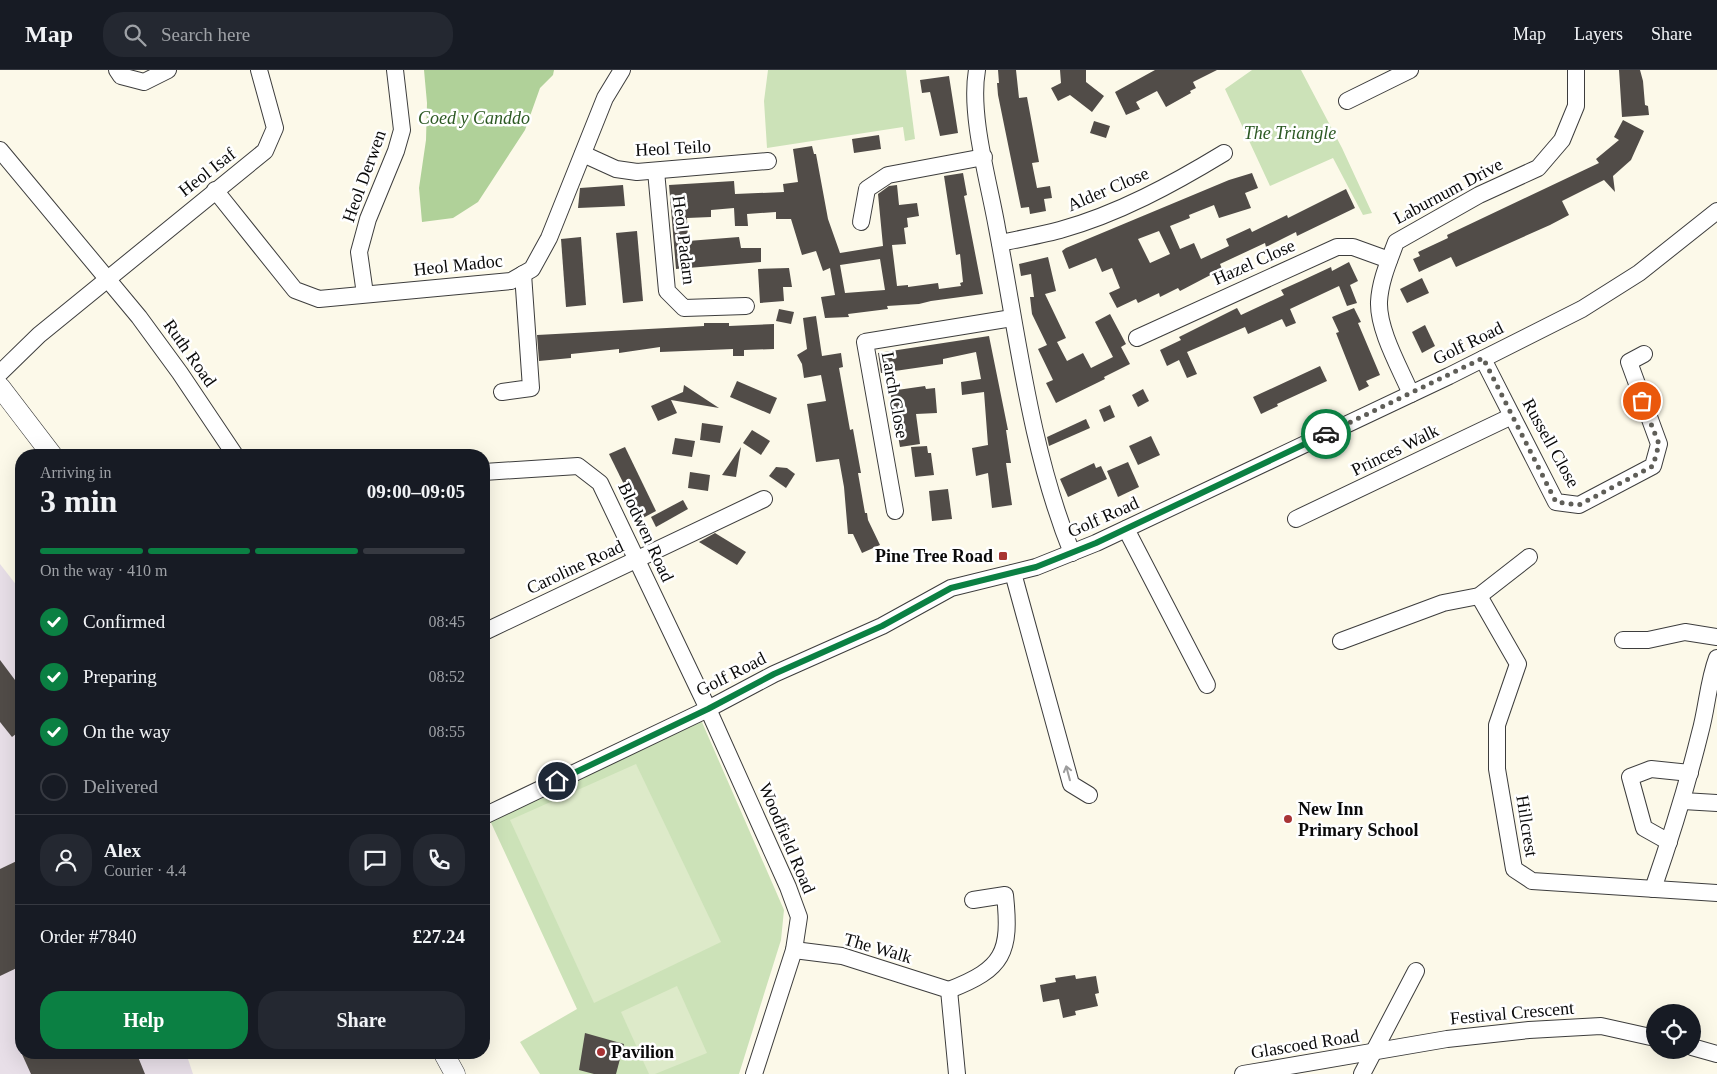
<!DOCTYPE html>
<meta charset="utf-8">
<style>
body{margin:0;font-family:"Times New Roman",serif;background:#242831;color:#f1f3f6;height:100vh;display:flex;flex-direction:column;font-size:19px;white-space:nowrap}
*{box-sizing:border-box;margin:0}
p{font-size:16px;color:#9ea1a6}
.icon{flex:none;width:28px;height:28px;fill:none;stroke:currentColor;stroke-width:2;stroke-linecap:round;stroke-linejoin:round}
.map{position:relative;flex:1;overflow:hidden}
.panel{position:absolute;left:15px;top:379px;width:475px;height:610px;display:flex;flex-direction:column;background:#171b24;border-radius:20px;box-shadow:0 5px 20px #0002}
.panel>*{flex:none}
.buttons{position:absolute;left:1646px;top:934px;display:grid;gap:10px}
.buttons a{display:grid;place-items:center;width:55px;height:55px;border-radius:50%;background:#171b24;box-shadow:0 5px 20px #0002;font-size:25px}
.pin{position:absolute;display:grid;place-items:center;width:42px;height:42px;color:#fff;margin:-21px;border:2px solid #fff;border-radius:50%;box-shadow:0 1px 5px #0007}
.courier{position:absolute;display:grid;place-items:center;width:50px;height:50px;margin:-25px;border:4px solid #0b8043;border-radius:50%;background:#fff;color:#222;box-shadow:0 1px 6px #0007}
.overview em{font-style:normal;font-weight:600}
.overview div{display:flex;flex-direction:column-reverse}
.overview{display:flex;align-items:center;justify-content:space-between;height:85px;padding:0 25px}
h1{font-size:32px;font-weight:600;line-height:38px}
.bar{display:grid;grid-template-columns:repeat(4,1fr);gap:8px 5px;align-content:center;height:60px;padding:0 25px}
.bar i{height:6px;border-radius:4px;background:#363941}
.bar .selected{background:#0b8043}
.bar p{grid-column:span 4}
.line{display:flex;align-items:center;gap:12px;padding:0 25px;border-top:1px solid #363941}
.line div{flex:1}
.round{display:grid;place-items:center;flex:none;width:52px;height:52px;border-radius:20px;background:#242831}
ol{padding:0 25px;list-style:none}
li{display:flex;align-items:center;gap:15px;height:55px}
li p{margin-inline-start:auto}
li .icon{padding:5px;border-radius:50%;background:#0b8043;color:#fff;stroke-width:4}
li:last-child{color:#9ea1a6}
li i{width:28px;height:28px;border:2px solid #363941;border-radius:50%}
.button{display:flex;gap:10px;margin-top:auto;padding:10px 25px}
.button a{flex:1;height:58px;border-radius:20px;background:#0b8043;color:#fff;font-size:20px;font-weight:600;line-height:58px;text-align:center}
.button a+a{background:#242831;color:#f1f3f6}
header{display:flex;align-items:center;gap:30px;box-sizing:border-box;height:70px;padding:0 25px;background:#171b24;border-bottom:1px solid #363941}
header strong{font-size:24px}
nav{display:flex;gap:28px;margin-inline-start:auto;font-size:18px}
.search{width:350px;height:45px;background:#242831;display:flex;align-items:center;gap:12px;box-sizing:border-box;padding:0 18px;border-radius:20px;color:#9ea1a6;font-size:19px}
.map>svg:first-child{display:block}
</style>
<header>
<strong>Map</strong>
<div class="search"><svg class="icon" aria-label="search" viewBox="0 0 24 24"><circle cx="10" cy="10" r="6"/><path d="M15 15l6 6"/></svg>Search here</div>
<nav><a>Map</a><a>Layers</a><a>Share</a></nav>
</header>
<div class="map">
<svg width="1717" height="1004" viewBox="0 0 1717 1004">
<rect width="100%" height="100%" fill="#fcf9e9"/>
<!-- industrial -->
<polygon fill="#e8dfe8" points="0,494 21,521 21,982 186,983 193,1004 0,1004"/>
<!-- green -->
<g fill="#cce2b8">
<polygon points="768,0 906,0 915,69 905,71 903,57 767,78 764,31"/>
<polygon points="1252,0 1301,0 1342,78 1372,143 1363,145 1333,88 1270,116 1225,19"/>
<polygon points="698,643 784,840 781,870 739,1004 540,1004 520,972 577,939 487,744"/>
</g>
<!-- forest -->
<polygon fill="#b0d199" points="424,0 554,0 553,5 540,18 525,60 478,132 453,148 422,152 419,118 426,70 427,33"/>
<!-- pitch -->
<g fill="#ddeac9">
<polygon points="636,694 721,872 594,933 510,750"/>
<polygon points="677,916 707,983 655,1004 649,1004 621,942"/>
</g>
<!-- building -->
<g fill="#514c48" fill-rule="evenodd">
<polygon points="998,0 1016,0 1019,28 1027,27 1039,92 1032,93 1037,118 1050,116 1052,128 1044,129 1046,141 1030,144 1029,137 1021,138 998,25 997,13 999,13"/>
<polygon points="1060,0 1086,0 1086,12 1104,26 1092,42 1070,25 1058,31 1051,18 1061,13"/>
<polygon points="1155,0 1217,0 1193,12 1196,18 1190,21 1191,23 1166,37 1157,21 1136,32 1140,39 1126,45 1115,22"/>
<polygon points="1619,0 1640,0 1643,11 1645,35 1648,36 1649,45 1622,47"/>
<polygon points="949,6 958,63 940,66 930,22 922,23 920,10"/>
<polygon points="1623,50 1644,61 1631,90 1613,106 1615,122 1604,110 1562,131 1569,145 1550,155 1456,197 1451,187 1419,202 1413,189 1420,186 1418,182 1448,168 1447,165 1599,93 1596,89 1619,70 1614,67"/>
<polygon points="1094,51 1110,56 1106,68 1090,63"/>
<polygon points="879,65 881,79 854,83 852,69"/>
<path d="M812 76 814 84H816L828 149 840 183 883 176 878 124 889 116 897 115 899 135 917 133 919 146 907 148 908 157 904 158 906 174 892 175 897 216 908 215V217L938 213 939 219 961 216 960 213 963 212 960 184 956 185 944 106 963 103 967 125 964 126 983 224 931 231 919 234 887 236 888 239 848 244 849 247 825 248 821 227 835 225 830 198 823 201 816 181 802 185 791 149H776V142L747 144 748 156H735L734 138 711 140V147L687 148 688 171 739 167 741 178H761V192L676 199 669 115 734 111 735 124 784 122 783 114 798 112 793 79ZM880 189 885 220 845 223 840 195Z"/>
<path d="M1252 103 1258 118 1245 123 1251 138 1219 148 1214 135 1189 145 1190 148 1170 156 1180 179 1194 173 1201 189 1229 176 1226 169 1250 158 1252 162 1287 145 1288 148 1346 119 1355 138 1297 166 1296 162 1266 177 1265 173 1220 194 1222 199 1180 221 1178 218 1160 227 1159 223 1138 233 1136 229 1117 238 1109 223 1120 218 1112 198 1102 202 1096 188 1069 199 1062 181 1066 178 1229 110ZM1159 161 1170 184 1150 193 1138 169Z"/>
<polygon points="623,115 625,136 578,138 580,118"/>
<polygon points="637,161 643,231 623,233 616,163"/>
<polygon points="581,167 586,235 566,237 561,169"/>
<polygon points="1048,187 1056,221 1045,224 1066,268 1057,272 1067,291 1083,283 1091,298 1113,287 1095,252 1110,244 1126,274 1121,277 1130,294 1104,307 1105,309 1056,333 1046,313 1053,310 1038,279 1047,275 1032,244 1030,227 1034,227 1031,204 1021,206 1019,194"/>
<polygon points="1349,192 1358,211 1350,215 1357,233 1347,236 1339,216 1290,239 1296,253 1286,257 1282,249 1248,264 1245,257 1187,282 1197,304 1187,308 1179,290 1167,296 1160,280 1181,270 1179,267 1237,238 1241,245 1284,225 1281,220 1301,211 1331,197 1332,201"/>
<polygon points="789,198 792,217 783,217 784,231 760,233 758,199"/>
<polygon points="1422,208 1429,223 1407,233 1400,219"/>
<polygon points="1354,238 1361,252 1358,253 1380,305 1366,311 1369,316 1359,321 1336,263 1339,262 1332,247"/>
<polygon points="779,239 794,242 791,254 776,251"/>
<polygon points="816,246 822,286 841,283 843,297 839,298 850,360 853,359 861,403 858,403 865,443 867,443 868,450 880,475 862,483 853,464 848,464 844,417 839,389 816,392 807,334 826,331 821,305 804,308 802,294 797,285 807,279 803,248"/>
<polygon points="704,253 729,253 729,256 774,254 774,279 744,280 744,286 733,286 733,279 660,282 660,277 619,283 619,279 571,284 571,288 539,291 537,265 704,256"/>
<polygon points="1425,255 1435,276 1422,283 1412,262"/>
<polygon points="989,266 1008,360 1006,360 1011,393 1006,393 1012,435 992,438 988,403 976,406 972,378 988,375 984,322 962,325 961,312 981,309 976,282 943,289 943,294 881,303 878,283"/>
<polygon points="1320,296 1327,311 1277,334 1278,336 1261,344 1253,327"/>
<polygon points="737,311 777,328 770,344 730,327"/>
<polygon points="684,315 719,338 671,330 677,343 658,351 651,336 683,322"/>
<polygon points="925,316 926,319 935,318 937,343 916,344 920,374 900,377 890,321"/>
<polygon points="1143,319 1149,331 1138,337 1132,325"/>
<polygon points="1110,335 1115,347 1104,352 1099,340"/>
<polygon points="1086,349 1090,358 1049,376 1047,367"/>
<polygon points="702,353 723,356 720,373 700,370"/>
<polygon points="752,360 770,371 761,385 743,373"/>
<polygon points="1151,366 1160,385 1138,395 1129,376"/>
<polygon points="675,368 695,371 692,387 672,384"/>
<polygon points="927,376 928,383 931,383 934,405 915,407 911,377"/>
<polygon points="625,377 656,441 641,449 609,384"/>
<polygon points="741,377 736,407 722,405"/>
<polygon points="1128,392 1139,417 1118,427 1107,401"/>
<polygon points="1094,393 1096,398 1101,396 1107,409 1068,427 1060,409"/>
<polygon points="776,397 787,398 795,404 786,418 769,406"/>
<polygon points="690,402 710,405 708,421 688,418"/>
<polygon points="948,419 952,449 932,451 929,421"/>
<polygon points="683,430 688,439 656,457 651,447"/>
<polygon points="715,463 746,482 737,495 699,472"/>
<polygon points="0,590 21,618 21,660 12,667 0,652"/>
<polygon points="21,789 21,896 0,906 0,799"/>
<polygon points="1075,905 1076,909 1096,906 1099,923 1095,924 1098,936 1075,941 1076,945 1063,948 1059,929 1043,932 1040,915 1056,912 1055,908"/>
<polygon points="585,963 624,974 616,1004 594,1004 579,1000"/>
<polygon points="21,982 136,982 145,1004 31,1004"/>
</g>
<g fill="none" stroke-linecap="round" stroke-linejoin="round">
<!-- minor casing -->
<g stroke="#3d3d3d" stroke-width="18">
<g id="minor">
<polyline points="117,0 121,6 144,12 168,0"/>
<path d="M977 0C969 45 989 112 997 158 1018 267 1030 379 1072 483"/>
<polyline points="1347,31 1410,0"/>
<polyline points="0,80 139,247 180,303 235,385"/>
<polyline points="583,84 616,99 637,102 768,91"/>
<polyline points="656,101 667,221 684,238 746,236"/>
<polyline points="215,120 295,220 319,229 511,211 532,199 549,168 605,28 622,0"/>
<polyline points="861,152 867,119 888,105 984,87"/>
<path d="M1000 173C1020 169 1041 165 1060 160 1118 144 1173 114 1224 83"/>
<polyline points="365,224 359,182 368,149 396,81 402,60 395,0"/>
<polyline points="1137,268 1337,177 1353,177 1389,190"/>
<polyline points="1483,289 1556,432 1579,435 1653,396 1659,374 1629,292 1644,284"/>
<polyline points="0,303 39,265 265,81 275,58 259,0"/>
<polyline points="502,322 531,318 523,204"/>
<path d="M1411 324C1400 298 1378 260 1379 232 1380 211 1389 191 1396 172L1479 125 1538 98 1562 70 1576 36V0"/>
<polyline points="484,402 578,396 600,413 708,639 788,817 799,847 794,880 754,1004"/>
<polyline points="895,441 865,272 1012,248"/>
<polyline points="1296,449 1512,346"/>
<polyline points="1126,459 1207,615"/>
<polyline points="1013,503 1071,714 1089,725"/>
<polyline points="1479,526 1518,594 1497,655 1497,699 1514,799 1532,811 1717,823"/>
<polyline points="484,562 764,429"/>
<polyline points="1623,570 1648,570 1685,562 1717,567"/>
<polyline points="1341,571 1443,533 1479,526 1529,487"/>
<polyline points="1683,731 1717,733"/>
<polyline points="484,746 708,639 774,604 882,556 951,518 1036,497 1096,473 1449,306 1582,239 1639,203 1717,141"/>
<polyline points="1669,772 1644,758 1630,707 1651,699 1690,703"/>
<path d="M1653 819C1671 767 1687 716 1700 663 1707 638 1708 612 1717 588"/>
<polyline points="794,880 842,886 949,920 957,1004"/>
<path d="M949 920C1004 899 1011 882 1005 825L973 830"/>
<polyline points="1692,977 1717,984"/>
<polyline points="1243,1004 1447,969 1529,960 1601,956 1655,968"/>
<polyline points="1362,1004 1416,901"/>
</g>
</g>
<!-- tertiary casing -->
<g stroke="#3d3d3d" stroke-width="21">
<g id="tertiary">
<polyline points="0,317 52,385"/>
<polyline points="443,982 455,1004"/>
</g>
</g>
<!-- minor -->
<use href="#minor" stroke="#fff" stroke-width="16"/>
<!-- tertiary -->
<use href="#tertiary" stroke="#fff" stroke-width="20"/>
</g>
<!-- one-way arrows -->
<defs><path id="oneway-shaft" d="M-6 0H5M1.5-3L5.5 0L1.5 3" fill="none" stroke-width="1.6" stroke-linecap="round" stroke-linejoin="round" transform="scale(1.25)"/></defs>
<use stroke="#9d9d9d" href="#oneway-shaft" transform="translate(1068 703) rotate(-105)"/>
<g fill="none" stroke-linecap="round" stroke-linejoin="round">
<!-- done -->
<polyline stroke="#5f5e58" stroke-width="5" stroke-dasharray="0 9" points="1326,364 1483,288 1556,432 1579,435 1653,396 1659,374 1642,331"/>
<!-- route -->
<polyline stroke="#0b8043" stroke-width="6" points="557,711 708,639 774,604 882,556 951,518 1036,497 1096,473 1326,364"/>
</g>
<!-- markers -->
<g fill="#a83435" stroke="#fff" stroke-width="2">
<rect x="998" y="481" width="10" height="10" rx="2.5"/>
<circle cx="1288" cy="749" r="5"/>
<circle cx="601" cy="982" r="5"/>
</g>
<g text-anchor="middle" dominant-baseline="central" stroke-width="5" stroke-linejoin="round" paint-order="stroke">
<!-- park labels -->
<g font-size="18" font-style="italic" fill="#2c5923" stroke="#fff">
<text x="474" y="48">Coed y Canddo</text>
<text x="1290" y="63">The Triangle</text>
</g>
<!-- street labels -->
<g font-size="18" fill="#0a0a0a" stroke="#fff">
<text transform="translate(673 78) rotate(-3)">Heol Teilo</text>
<text transform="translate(207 102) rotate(-38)">Heol Isaf</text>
<text transform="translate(364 106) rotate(-70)">Heol Derwen</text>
<text transform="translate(1108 119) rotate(-23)">Alder Close</text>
<text transform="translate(1448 121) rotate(-28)">Laburnum Drive</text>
<text transform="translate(684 170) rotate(83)">Heol Padarn</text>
<text transform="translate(1254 192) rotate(-24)">Hazel Close</text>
<text transform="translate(458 195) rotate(-6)">Heol Madoc</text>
<text transform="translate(1468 273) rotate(-26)">Golf Road</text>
<text transform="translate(190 283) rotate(55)">Ruth Road</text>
<text transform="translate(895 325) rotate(80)">Larch Close</text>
<text transform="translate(1551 373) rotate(61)">Russell Close</text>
<text transform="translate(1395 380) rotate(-26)">Princes Walk</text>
<text transform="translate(1103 447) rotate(-24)">Golf Road</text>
<text transform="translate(646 462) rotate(65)">Blodwen Road</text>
<text transform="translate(575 497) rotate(-25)">Caroline Road</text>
<text transform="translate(731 604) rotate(-27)">Golf Road</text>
<text transform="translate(1527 756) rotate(81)">Hillcrest</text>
<text transform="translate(787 768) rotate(67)">Woodfield Road</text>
<text transform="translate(878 878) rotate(16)">The Walk</text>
<text transform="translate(1512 943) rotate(-5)">Festival Crescent</text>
<text transform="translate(1305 974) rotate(-9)">Glascoed Road</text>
</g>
<!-- poi labels -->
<g font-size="18" font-weight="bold" fill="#0a0a0a" stroke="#fff" text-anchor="start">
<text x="993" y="486" text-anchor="end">Pine Tree Road</text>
<text x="1298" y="739">New Inn<tspan x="1298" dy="21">Primary School</tspan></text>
<text x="611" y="982">Pavilion</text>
</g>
</g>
</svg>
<div class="buttons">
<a><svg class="icon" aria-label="locate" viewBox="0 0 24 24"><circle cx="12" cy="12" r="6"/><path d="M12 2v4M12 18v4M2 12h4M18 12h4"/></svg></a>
</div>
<div class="pin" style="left:1642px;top:331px;background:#ea580c"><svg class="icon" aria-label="bag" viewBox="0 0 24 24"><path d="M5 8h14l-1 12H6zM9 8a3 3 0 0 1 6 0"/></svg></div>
<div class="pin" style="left:557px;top:711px;background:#1f2937"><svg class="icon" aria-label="home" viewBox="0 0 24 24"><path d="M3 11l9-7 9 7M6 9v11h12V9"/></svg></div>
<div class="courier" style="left:1326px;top:364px"><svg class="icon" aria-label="car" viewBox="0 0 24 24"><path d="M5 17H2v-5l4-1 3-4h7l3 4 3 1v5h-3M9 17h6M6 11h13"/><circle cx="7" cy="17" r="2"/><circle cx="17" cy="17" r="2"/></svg></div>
<section class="panel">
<div class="overview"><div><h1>3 min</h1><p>Arriving in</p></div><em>09:00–09:05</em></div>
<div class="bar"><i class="selected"></i><i class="selected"></i><i class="selected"></i><i></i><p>On the way · 410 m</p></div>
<ol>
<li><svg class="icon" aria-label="check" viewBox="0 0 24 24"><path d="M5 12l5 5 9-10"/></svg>Confirmed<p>08:45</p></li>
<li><svg class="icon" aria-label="check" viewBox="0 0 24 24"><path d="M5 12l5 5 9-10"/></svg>Preparing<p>08:52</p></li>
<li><svg class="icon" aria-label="check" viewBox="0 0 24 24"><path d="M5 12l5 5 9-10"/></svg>On the way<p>08:55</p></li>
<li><i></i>Delivered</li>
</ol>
<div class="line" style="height:90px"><a class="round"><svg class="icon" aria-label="person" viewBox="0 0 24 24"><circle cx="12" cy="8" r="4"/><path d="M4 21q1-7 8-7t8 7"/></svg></a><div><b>Alex</b><p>Courier · 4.4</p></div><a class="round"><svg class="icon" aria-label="chat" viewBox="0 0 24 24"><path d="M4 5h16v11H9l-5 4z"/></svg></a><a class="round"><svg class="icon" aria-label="phone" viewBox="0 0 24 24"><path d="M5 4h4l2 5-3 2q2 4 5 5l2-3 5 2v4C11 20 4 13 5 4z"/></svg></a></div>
<div class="line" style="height:65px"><div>Order #7840</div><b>£27.24</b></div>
<div class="button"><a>Help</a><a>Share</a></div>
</section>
</div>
